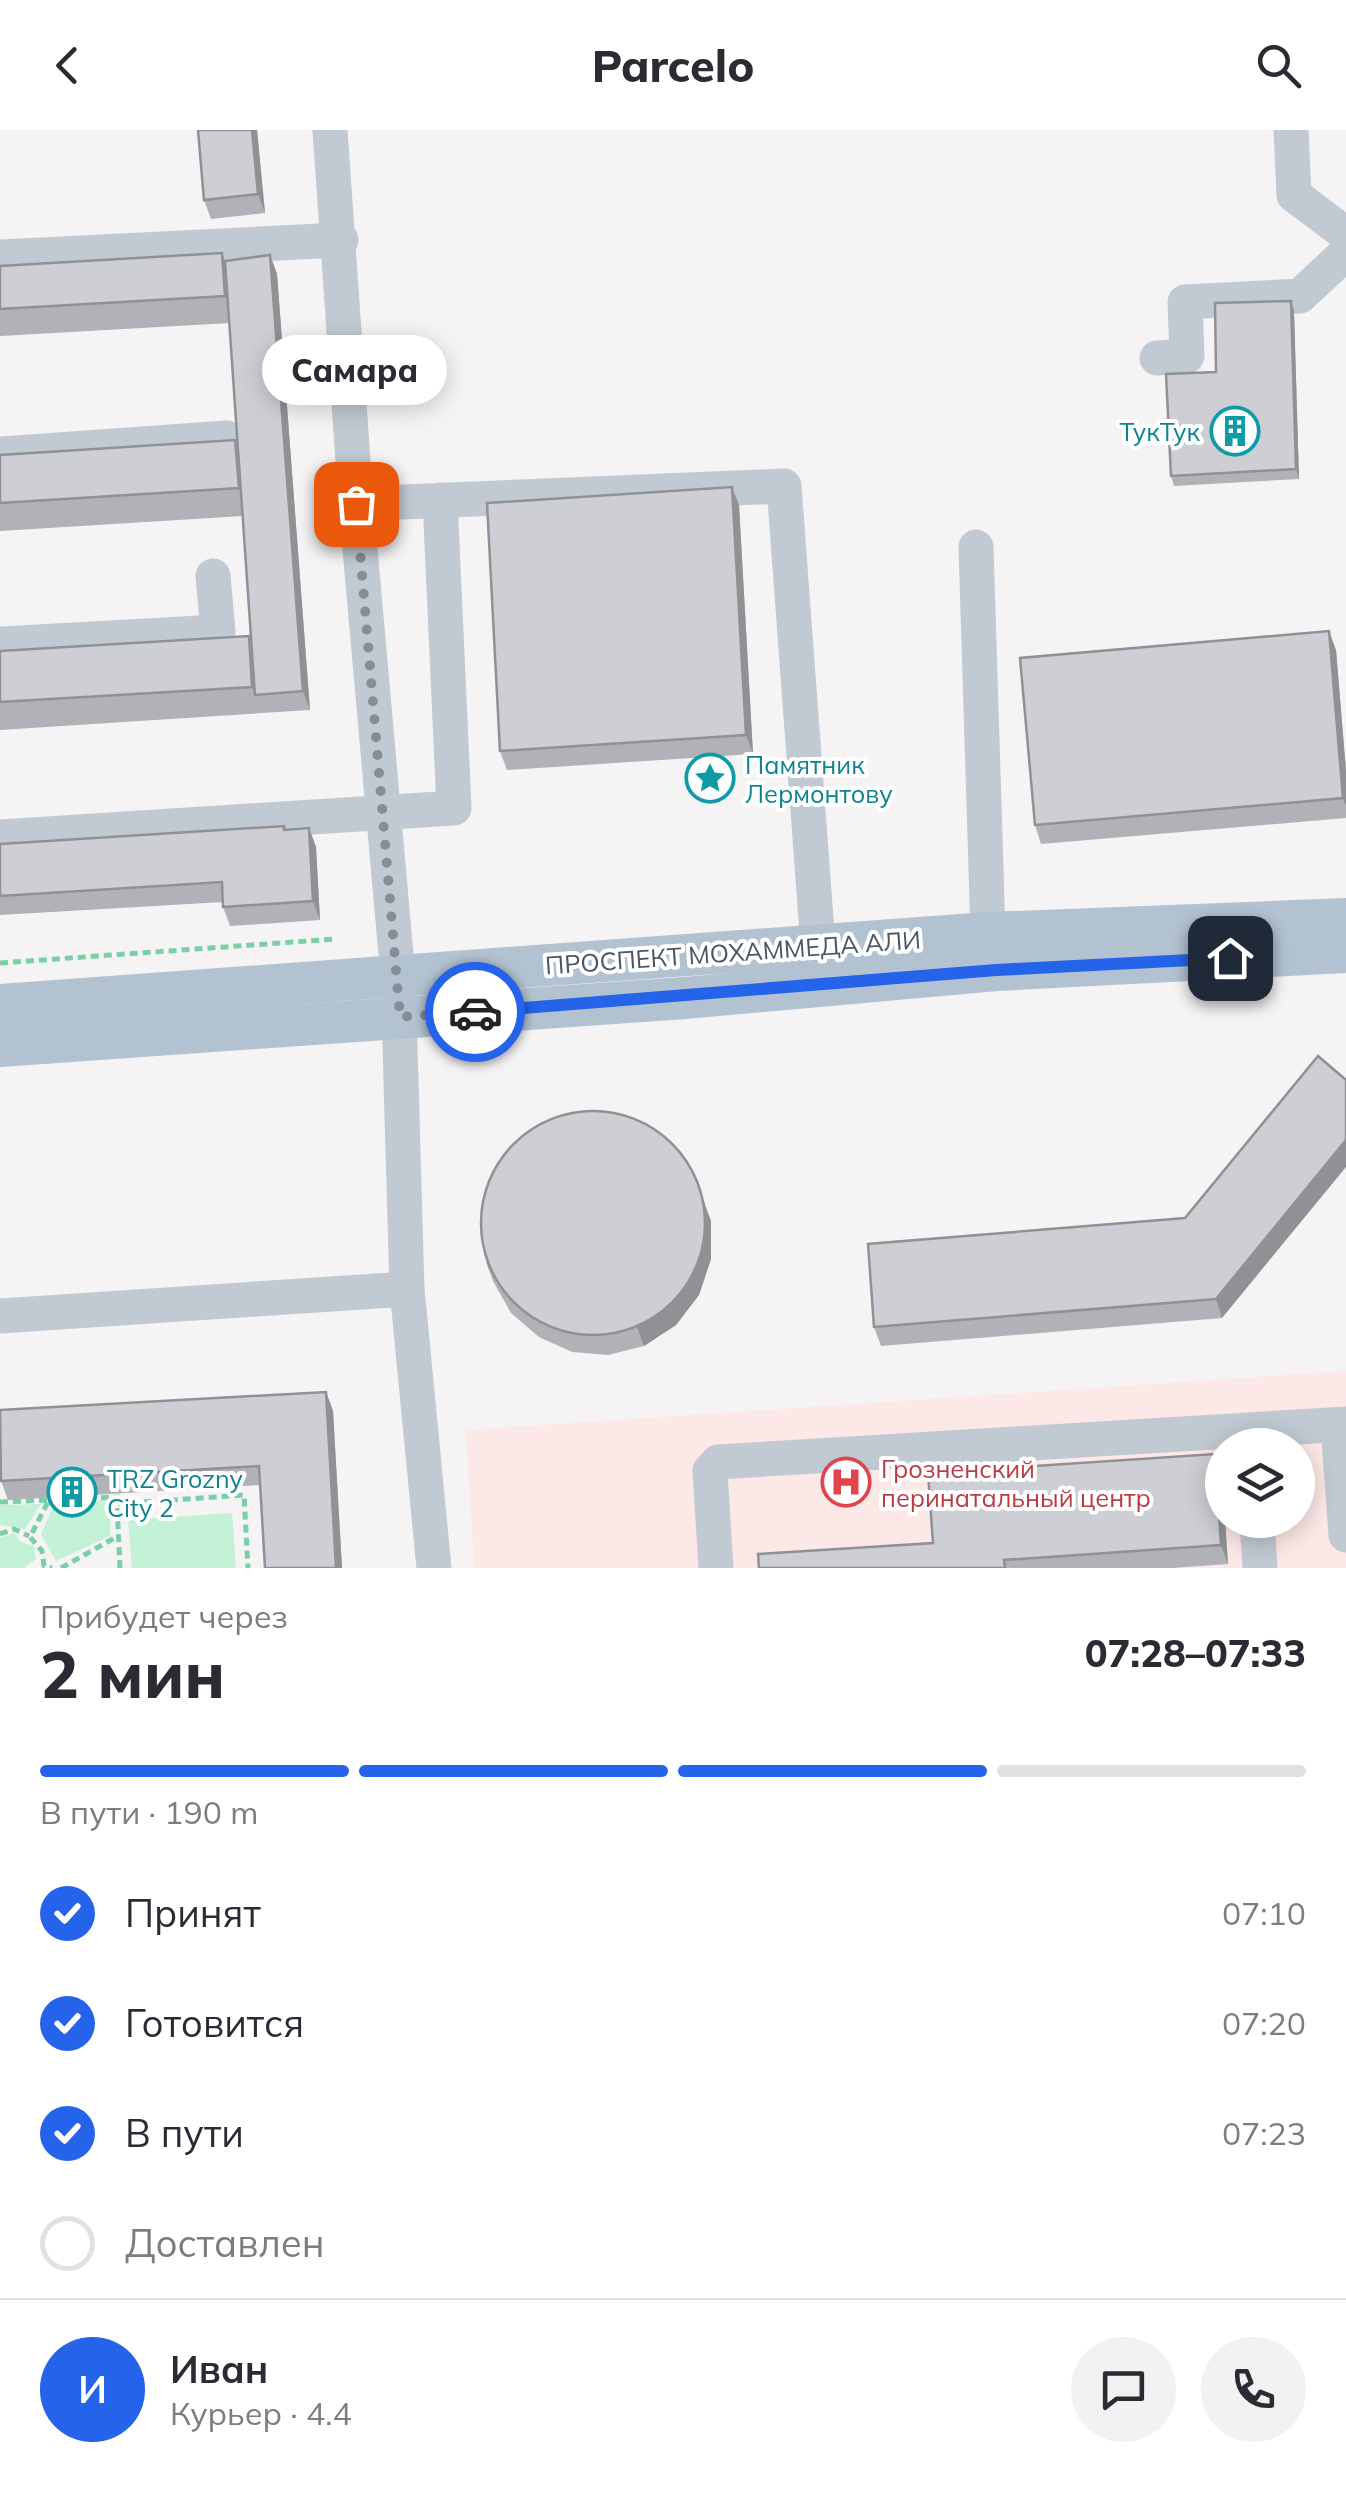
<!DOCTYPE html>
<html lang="ru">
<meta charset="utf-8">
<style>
body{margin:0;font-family:Mulish,sans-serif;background:#f2f2f3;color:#2b2b33;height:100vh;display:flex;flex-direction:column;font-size:38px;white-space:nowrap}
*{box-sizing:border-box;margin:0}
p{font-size:32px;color:#7c7c81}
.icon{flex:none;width:55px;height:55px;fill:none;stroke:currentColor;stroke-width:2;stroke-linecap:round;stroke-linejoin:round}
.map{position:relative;height:1438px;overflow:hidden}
.details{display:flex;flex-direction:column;background:#fff;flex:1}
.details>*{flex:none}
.fabs{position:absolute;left:1205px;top:1298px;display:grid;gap:20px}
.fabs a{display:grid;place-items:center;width:110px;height:110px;border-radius:50%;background:#fff;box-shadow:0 5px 25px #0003;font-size:50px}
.pin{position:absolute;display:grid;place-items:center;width:85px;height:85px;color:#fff;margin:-42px;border-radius:20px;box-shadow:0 5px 15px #0006}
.courier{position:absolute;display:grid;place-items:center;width:100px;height:100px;margin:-50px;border:8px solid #2563eb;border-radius:50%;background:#fff;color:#222;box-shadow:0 2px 12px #0007}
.bubble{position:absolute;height:70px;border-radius:35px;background:#fff;box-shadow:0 5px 25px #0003;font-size:32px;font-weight:800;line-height:70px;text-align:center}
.headline em{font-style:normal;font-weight:800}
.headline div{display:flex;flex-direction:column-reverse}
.headline{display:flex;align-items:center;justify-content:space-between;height:170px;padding:0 40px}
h1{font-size:65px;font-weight:800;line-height:75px}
.bar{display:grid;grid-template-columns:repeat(4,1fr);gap:15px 10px;align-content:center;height:120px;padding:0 40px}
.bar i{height:12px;border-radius:8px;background:#e1e1e2}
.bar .active{background:#2563eb}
.bar p{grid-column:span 4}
.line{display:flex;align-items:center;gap:25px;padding:0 40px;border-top:2px solid #e1e1e2}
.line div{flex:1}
.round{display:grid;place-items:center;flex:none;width:105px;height:105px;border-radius:52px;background:#f2f2f3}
ol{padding:0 40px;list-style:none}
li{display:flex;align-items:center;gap:30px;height:110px}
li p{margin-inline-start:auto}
li .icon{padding:10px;border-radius:50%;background:#2563eb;color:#fff;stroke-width:4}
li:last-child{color:#7c7c81}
li i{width:55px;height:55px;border:5px solid #e1e1e2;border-radius:50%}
header{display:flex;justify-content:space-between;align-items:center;height:130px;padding:0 40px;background:#fff;font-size:45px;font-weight:800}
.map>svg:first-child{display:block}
</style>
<header><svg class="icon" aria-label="back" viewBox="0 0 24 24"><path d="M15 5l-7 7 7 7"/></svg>Parcelo<svg class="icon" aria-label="search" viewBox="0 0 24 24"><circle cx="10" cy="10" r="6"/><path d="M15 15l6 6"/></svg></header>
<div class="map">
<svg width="1346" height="1438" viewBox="0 0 1346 1438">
<rect width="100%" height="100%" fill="#f5f3f3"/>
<!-- medical -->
<path fill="#fce8e6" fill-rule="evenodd" d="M1346 1241V1438H474L466 1300ZM1222 1315H1298V1390H1222Z"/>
<!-- green -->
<g fill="#c3f1d5">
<polygon points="111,1370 110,1406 56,1431 41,1404 55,1372"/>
<polygon points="41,1374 25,1399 0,1395 0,1375"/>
<polygon points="232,1383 236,1438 132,1438 128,1390"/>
<polygon points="14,1403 21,1412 34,1416 36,1429 24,1438 0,1438 0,1408"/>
</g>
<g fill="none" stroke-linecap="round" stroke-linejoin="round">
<!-- path -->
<g stroke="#7ad0a6" stroke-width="5" stroke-dasharray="8 5" stroke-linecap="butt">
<polyline points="0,833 336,809"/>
<polyline points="49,1370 118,1367 117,1374"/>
<polyline points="0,1372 49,1370 30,1407 42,1421 44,1436 52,1438"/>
<polyline points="0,1404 14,1399 29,1406"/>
<polyline points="61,1438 118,1406"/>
<polyline points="120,1438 117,1374 244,1365 248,1438"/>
</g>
<!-- minor -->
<g stroke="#c1cad2" stroke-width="35">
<polyline points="330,0 356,374 398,847 407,1159 434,1438"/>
<polyline points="1291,0 1294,65 1346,104"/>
<polyline points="0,127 341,110"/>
<polyline points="1157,228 1187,226 1185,172 1300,166 1346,123"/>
<polyline points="0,324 227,308"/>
<polyline points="356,374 784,356 818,816"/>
<polyline points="976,417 988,803"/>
<polyline points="0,514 218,502 213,446"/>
<polyline points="0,707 454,678 440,370"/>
<polyline points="0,1186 407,1159"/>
<polyline points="1338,1295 1346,1405"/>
<polyline points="1257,1390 1260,1438"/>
<polyline points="716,1438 710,1341 718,1332 1346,1294"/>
</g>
<!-- major -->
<g stroke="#b3c2d1" stroke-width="42">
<polyline points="0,875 988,803 1346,789"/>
<polyline points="0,916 685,868 996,840 1346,822"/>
</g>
</g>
<!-- wall -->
<g fill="#b0b2b7">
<polygon points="257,0 265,83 211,89 204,70"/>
<polygon points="222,123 225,131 270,125 277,144 310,580 0,600 0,521 249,506 252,514 243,386 0,401 0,325 238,318 230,193 0,206 0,136"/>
<polygon points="1294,181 1299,349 1174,356 1171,346 1216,242"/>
<polygon points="732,357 739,375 753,624 507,640 500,621"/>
<polygon points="1336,520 1346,641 1346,688 1041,714 1035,695"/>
<polygon points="309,698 316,717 320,790 230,796 223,777 223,772 0,785 0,714"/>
<polygon points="1318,926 1222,1188 881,1216 874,1197 1185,1088"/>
<polygon points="711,1091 711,1129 699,1165 676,1195 644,1216 608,1225 572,1222 539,1207 511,1183 493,1151 486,1132"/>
<polygon points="326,1262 333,1281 342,1438 265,1438 260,1355 8,1370 1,1351"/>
<polygon points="1222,1343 1222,1390 1225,1390 1228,1434 1172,1438 759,1438 933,1413"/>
</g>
<!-- shaded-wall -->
<g fill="#909195">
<polygon points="252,0 257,0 265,83 258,64"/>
<polygon points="222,123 232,150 234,193 225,166"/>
<polygon points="270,125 277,144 310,580 303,561"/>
<polygon points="1291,171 1294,181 1299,349 1296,339"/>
<polygon points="235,310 245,337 248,385 239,358"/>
<polygon points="732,357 739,375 753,624 746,605"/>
<polygon points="1329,501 1336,520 1346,641 1346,676 1343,668"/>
<polygon points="249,506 259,533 255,565 252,557"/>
<polygon points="309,698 316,717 320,790 313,771"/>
<polygon points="1346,1010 1346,1037 1222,1188 1216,1169"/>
<polygon points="704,1072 711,1091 711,1129 699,1165 676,1195 644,1216 637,1197"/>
<polygon points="326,1262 333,1281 342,1438 336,1438"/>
<polygon points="1215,1324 1222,1343 1222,1390 1225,1390 1228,1434 1221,1415"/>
</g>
<!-- building -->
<g fill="#cdcfd5" stroke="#909195" stroke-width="2.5">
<polygon points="198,0 252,0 258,64 204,70"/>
<polygon points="222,123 225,166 0,179 0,136"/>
<polygon points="270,125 303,561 255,565 225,131"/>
<polygon points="1291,171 1296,339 1171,346 1166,244 1216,242 1215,173"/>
<polygon points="235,310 239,358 0,373 0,325"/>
<polygon points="732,357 746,605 500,621 487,373"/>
<polygon points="1329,501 1343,668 1035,695 1020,528"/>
<polygon points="249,506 252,557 0,572 0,521"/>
<polygon points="284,696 284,700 309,698 313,771 223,777 222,752 0,766 0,714"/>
<polygon points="1318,926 1346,950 1346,1010 1216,1169 874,1197 868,1114 1185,1088"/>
<circle cx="593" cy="1093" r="112"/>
<polygon points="326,1262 336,1438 265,1438 259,1336 1,1351 0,1280"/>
<polygon points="1215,1324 1221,1415 1004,1430 1005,1438 759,1438 758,1424 933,1413 928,1343"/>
</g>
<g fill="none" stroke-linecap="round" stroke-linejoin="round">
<!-- done -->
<polyline stroke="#868d94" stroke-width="10" stroke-dasharray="0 18" points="356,374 400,887 475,882"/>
<!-- route -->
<polyline stroke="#2563eb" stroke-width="12" points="475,882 996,840 1230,828"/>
</g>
<!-- icons -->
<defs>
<g id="building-ring" transform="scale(2.5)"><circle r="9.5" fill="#fff" stroke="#0f9aa8" stroke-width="1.5"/><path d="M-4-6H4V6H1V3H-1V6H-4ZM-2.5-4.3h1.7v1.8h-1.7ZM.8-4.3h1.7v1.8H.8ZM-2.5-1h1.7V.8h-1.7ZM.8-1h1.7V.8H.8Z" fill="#0f9aa8"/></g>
<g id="sight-ring" transform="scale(2.5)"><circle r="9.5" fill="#fff" stroke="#0f9aa8" stroke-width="1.5"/><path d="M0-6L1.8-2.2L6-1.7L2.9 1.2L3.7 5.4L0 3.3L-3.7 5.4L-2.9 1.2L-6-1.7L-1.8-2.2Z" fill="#0f9aa8"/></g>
<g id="hospital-ring" transform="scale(2.5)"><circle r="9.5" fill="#fff" stroke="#e0444e" stroke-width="1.5"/><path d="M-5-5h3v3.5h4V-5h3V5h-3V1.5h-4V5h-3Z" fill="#e0444e"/></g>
</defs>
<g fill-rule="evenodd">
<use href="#building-ring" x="1235" y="301"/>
<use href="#sight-ring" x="710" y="648"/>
<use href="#hospital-ring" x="846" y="1352"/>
<use href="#building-ring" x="72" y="1362"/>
</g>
<g text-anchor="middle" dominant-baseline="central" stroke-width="8" stroke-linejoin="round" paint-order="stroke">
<!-- culture labels -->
<g font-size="25" fill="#0d838f" stroke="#fff" text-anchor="start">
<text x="1200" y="301" text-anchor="end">ТукТук</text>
<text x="745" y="634">Памятник<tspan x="745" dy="29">Лермонтову</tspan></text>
<text x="107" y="1348">TRZ Grozny<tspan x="107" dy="29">City 2</tspan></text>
</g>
<!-- street labels -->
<g font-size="25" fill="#4a5661" stroke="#fff">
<text transform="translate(733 822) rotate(-4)">ПРОСПЕКТ МОХАММЕДА АЛИ</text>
</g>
<!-- health labels -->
<g font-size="25" fill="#be3a42" stroke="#fff" text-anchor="start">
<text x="881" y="1338">Грозненский<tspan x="881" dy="29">перинатальный центр</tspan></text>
</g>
</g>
</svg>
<div class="fabs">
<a><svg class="icon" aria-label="layers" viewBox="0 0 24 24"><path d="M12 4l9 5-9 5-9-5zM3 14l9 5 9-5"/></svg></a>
</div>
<div class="pin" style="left:356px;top:374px;background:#ea580c"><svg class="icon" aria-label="bag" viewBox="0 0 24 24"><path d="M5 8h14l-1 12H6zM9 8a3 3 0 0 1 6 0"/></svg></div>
<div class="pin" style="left:1230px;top:828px;background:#1f2937"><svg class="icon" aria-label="home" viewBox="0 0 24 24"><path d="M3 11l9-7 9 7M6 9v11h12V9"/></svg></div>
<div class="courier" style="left:475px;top:882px"><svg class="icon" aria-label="car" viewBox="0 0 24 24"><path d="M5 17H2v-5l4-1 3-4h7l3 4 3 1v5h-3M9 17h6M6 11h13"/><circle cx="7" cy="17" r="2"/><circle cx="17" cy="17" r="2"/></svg></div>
<div class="bubble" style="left:262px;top:205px;width:185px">Самара</div>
</div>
<section class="details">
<div class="headline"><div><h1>2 мин</h1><p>Прибудет через</p></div><em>07:28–07:33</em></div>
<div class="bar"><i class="active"></i><i class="active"></i><i class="active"></i><i></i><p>В пути · 190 m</p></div>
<ol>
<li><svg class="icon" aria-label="check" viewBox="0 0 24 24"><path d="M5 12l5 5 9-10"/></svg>Принят<p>07:10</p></li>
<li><svg class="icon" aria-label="check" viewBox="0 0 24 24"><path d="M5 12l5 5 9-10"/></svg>Готовится<p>07:20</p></li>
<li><svg class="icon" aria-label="check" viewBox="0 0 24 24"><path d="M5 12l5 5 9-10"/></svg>В пути<p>07:23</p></li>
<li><i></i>Доставлен</li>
</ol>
<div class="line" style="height:180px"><b class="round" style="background:#2563eb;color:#fff">И</b><div><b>Иван</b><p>Курьер · 4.4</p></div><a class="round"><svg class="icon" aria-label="chat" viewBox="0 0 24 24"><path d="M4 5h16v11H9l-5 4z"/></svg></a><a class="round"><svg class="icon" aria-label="phone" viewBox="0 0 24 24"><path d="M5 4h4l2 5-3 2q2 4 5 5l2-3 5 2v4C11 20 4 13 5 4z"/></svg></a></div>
</section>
